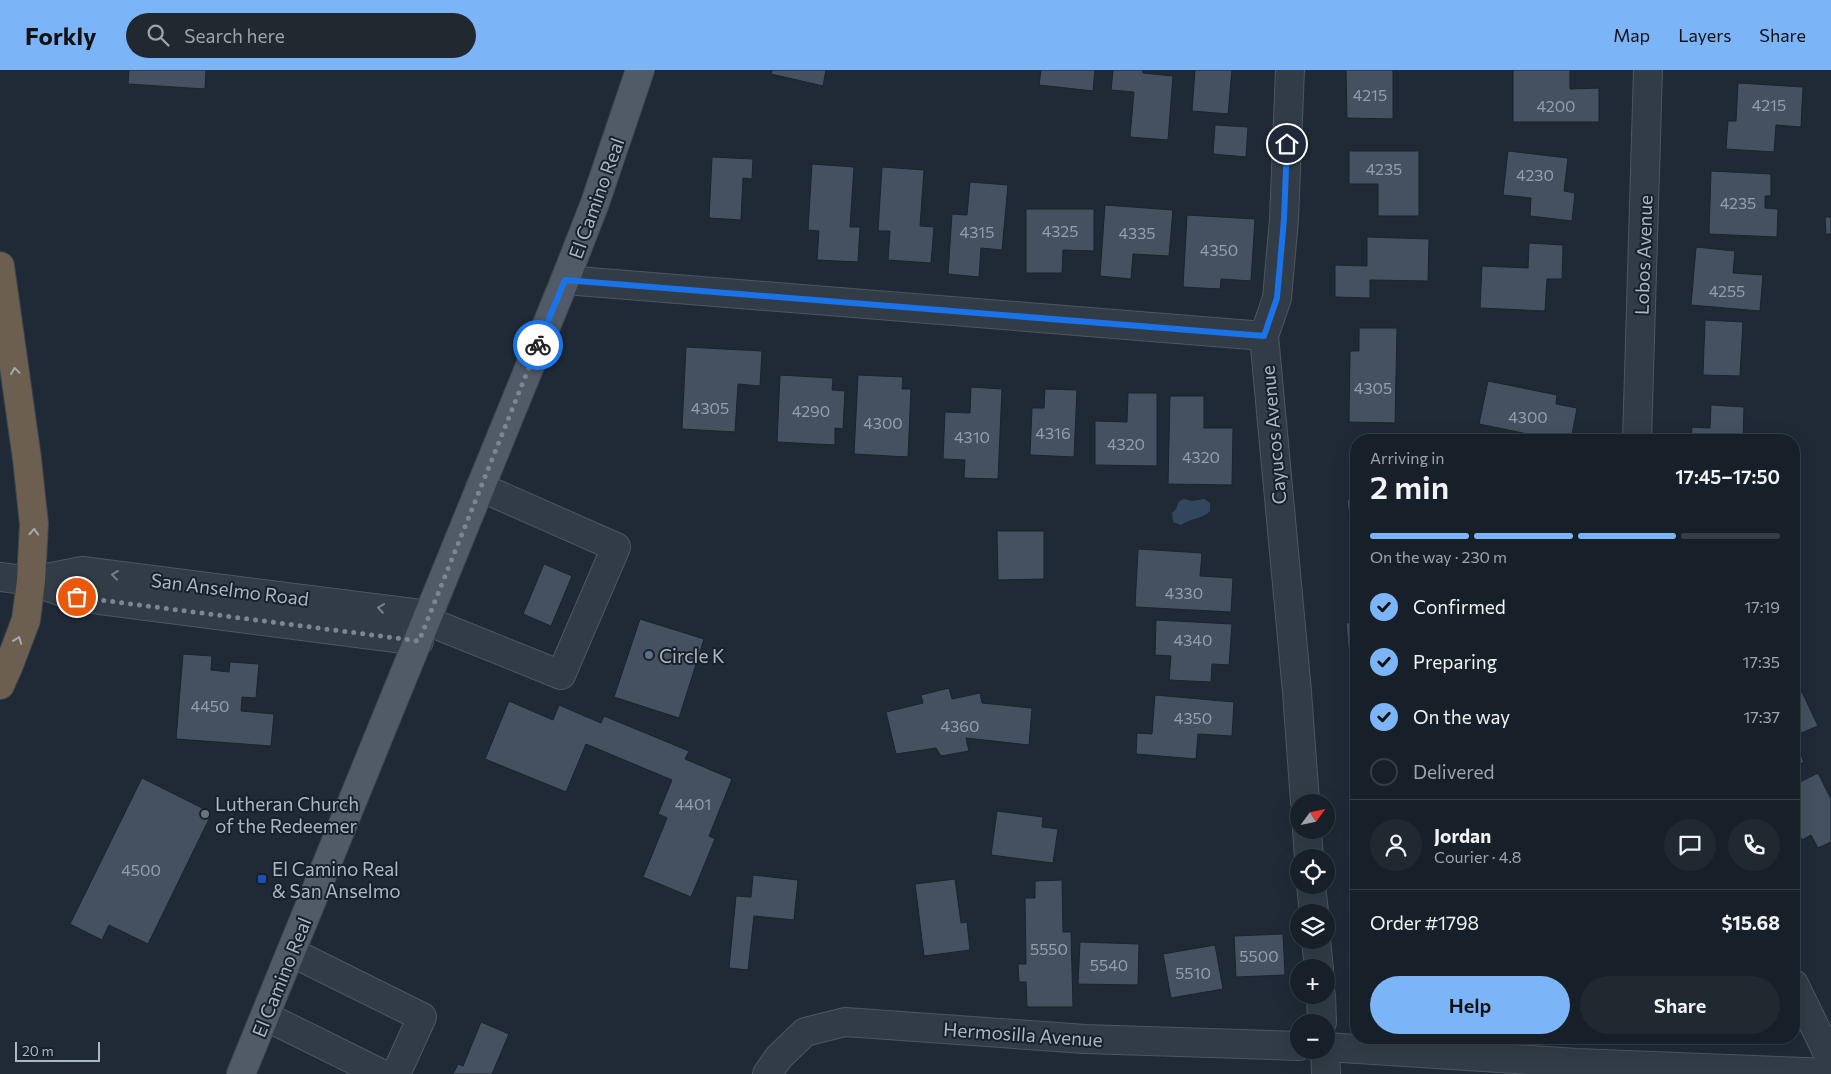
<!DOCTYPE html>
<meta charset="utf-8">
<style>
body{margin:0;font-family:Commissioner,sans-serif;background:#202830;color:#f1f3f6;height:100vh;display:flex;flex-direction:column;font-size:19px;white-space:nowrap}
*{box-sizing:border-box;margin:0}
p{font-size:16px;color:#9ea3a8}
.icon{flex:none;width:28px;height:28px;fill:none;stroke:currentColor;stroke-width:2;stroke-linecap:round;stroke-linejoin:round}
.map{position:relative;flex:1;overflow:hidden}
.side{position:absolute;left:1350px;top:364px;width:450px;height:610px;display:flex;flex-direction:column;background:#172028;border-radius:20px;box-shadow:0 5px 20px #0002,0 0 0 1px #363e45}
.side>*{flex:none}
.needle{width:32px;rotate:57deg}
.tools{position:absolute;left:1290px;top:724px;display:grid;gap:10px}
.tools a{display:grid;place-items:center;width:45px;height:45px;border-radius:50%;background:#172028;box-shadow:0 5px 20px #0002,0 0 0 1px #363e45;font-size:25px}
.scale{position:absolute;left:15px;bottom:12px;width:85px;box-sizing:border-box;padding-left:5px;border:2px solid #acb7c4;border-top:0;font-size:14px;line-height:18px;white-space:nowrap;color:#acb7c4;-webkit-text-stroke:4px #18212b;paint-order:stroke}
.pin{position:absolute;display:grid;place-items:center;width:42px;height:42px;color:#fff;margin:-21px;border:2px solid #fff;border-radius:50%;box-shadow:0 1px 5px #0007}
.courier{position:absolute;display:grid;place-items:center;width:50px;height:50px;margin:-25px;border:4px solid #1a73e8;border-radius:50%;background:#fff;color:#222;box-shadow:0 1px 6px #0007}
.summary em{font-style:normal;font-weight:600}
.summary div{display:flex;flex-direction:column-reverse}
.summary{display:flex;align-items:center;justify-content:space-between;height:85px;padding:0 20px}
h1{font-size:32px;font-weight:600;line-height:38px}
.bar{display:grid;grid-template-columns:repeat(4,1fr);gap:8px 5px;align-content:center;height:60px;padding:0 20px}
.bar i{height:6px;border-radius:4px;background:#363e45}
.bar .current{background:#7cb4f8}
.bar p{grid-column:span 4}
.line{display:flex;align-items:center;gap:12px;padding:0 20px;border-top:1px solid #363e45}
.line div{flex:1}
.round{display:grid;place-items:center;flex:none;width:52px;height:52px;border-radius:26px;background:#202830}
ol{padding:0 20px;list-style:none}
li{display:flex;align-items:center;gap:15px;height:55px}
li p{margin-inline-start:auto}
li .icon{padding:5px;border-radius:50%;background:#7cb4f8;color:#111;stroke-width:4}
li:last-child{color:#9ea3a8}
li i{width:28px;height:28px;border:2px solid #363e45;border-radius:50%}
.action{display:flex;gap:10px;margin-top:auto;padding:10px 20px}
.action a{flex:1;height:58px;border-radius:30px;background:#7cb4f8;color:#111;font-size:20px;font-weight:600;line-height:58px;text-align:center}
.action a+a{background:#202830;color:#f1f3f6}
header{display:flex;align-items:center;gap:30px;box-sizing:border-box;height:70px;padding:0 25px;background:#7cb4f8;color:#111}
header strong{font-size:24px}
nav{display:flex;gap:28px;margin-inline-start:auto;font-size:18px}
.search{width:350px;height:45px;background:#202830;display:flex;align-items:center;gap:12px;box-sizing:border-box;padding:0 18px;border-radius:28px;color:#9ea3a8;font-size:19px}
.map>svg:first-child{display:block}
</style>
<header>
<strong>Forkly</strong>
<div class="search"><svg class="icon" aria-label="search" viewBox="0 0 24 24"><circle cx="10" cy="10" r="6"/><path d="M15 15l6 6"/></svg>Search here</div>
<nav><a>Map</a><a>Layers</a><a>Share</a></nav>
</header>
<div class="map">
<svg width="1831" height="1004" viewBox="0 0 1831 1004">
<rect width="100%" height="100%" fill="#1f2a36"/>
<!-- water -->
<path fill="#32475e" d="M1184 429 1192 431 1204 429 1210 433V441C1204 449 1190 448 1181 455L1173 452 1172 443 1176 439 1179 431Z"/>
<!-- building -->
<g fill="#455160" stroke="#1a232d">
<polygon points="129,0 206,0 205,19 128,14"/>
<polygon points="772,0 826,0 823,16 771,4"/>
<polygon points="1041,0 1095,0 1093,21 1039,15"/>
<polygon points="1113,0 1143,0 1143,3 1173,6 1168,70 1130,67 1134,22 1111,20"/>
<polygon points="1195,0 1232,0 1228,44 1192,41"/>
<polygon points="1346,0 1393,0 1393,49 1347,48"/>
<polygon points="1513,0 1570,0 1570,19 1599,18 1599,52 1513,52"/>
<polygon points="1738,13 1803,17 1801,57 1776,55 1774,82 1726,79 1728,51 1736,51"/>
<polygon points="1215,55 1248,57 1246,87 1213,84"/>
<polygon points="1349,81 1419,81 1419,146 1378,146 1378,114 1349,114"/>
<polygon points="1508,81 1568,88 1564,121 1575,123 1572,151 1530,146 1531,128 1503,125"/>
<polygon points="712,87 753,89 752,109 743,108 741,150 709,148"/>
<polygon points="812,94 854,97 850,157 860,157 858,192 817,190 819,161 808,160"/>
<polygon points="882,97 924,100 920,156 934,157 931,193 888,190 890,161 878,161"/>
<polygon points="1711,101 1771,104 1771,126 1765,126 1765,138 1778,139 1777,167 1709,164"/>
<polygon points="970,112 1008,115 1002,180 981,178 979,207 948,204 952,144 967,145"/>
<polygon points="1105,135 1173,140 1169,186 1133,184 1131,209 1100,206"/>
<polygon points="1026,139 1094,139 1094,181 1063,180 1062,203 1026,203"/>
<polygon points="1187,145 1255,149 1251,211 1221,209 1220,219 1183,217"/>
<polygon points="1825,147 1831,147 1831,164 1826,164"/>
<polygon points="1367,167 1429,169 1428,211 1370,210 1370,228 1335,227 1335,195 1367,196"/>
<polygon points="1529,173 1563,175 1562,209 1547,209 1545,241 1480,238 1482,196 1528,198"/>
<polygon points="1696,177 1735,181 1733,203 1763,205 1760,241 1691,235"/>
<polygon points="1705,250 1743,252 1740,306 1703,305"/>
<polygon points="1359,258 1397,258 1395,353 1349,352 1350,281 1359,281"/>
<polygon points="686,277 762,281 760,316 738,314 735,362 682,359"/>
<polygon points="780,305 833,308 832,320 845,321 843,359 835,358 835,375 777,372"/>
<polygon points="858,305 903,307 902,319 911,319 908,387 854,384"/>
<polygon points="1488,311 1557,325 1556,334 1577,338 1571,370 1557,370 1479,354"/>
<polygon points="971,317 1002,319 998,409 964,408 965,390 943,389 945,342 970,343"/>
<polygon points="1045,319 1077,320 1074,387 1030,385 1032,338 1044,338"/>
<polygon points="1128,323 1157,323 1157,396 1095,395 1095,351 1127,352"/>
<polygon points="1170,326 1204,326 1204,358 1233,358 1232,415 1168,414"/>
<polygon points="1711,335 1744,337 1743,370 1691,370 1692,357 1710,358"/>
<polygon points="1356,429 1356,465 1351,465 1347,430"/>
<polygon points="997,461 1044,461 1044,509 998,510"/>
<polygon points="1138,479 1202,483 1200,506 1233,508 1231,542 1135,537"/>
<polygon points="544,494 572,506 551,556 523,544"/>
<polygon points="640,549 704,569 679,648 614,627"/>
<polygon points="1156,550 1232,554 1229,595 1212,594 1211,612 1169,610 1171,586 1155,585"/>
<polygon points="1356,552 1356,588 1349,588 1346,553"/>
<polygon points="183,584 212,586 211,600 229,602 230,592 259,594 256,628 242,627 241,641 274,644 271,676 176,669"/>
<polygon points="949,618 952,629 980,623 982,633 1032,638 1029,675 966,668 969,681 941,686 936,678 896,684 886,642 923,633 921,625"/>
<polygon points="1802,622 1818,656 1794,666 1794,625"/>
<polygon points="1155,625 1234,632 1232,666 1198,664 1196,689 1136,684 1137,663 1152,664"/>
<polygon points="509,631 553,650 559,635 601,653 604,646 689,681 685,689 732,709 709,766 715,769 691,827 643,807 667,748 658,744 672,710 586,674 566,722 485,689"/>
<polygon points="1794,669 1804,692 1794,697"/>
<polygon points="1818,703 1831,729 1831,772 1818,778 1811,765 1802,770 1794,753 1794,715"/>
<polygon points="142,708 212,743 148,874 109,855 102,870 70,854"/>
<polygon points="997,741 1043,747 1042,757 1058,759 1053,793 991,785"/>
<polygon points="753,805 798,810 794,850 754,846 748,900 729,898 736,826 751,827"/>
<polygon points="955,809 961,853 967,852 970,880 924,886 915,814"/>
<polygon points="1062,810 1063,862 1071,862 1073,937 1027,937 1026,912 1019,912 1018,894 1026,894 1025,828 1035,828 1035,811"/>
<polygon points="1283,864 1285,905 1236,907 1234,866"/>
<polygon points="1080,872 1139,874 1138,915 1078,914"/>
<polygon points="1215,875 1223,919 1171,928 1163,884"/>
<polygon points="481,952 509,964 492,1004 453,1004 458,994 463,996"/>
</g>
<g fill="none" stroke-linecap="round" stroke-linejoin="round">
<!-- minor casing -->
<g stroke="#4d5762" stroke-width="30">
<g id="minor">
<polyline points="1290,0 1284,149 1277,228 1264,266 1297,622 1305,732"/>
<polyline points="565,210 1264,266"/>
<polyline points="1637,370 1648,0"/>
<polyline points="0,507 31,511 77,527 419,571"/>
<polyline points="31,511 82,501 429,545"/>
<polyline points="427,551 561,605 616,477 480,417"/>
<polyline points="1307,760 1309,788"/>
<polyline points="1311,815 1314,842"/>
<polyline points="1316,870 1319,898"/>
<polyline points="291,882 422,947 396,1004"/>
<polyline points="1794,914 1831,990"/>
<polyline points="1321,925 1322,952"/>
<polyline points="265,946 382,1004"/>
<polyline points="1326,977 1577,993 1831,1003"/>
<polyline points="1325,980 1326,1004"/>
<polyline points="767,1004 779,987 805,962 845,952 1085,969 1299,976"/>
</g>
</g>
<!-- major casing -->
<g stroke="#3c4550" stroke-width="30">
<polyline id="major" points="241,1004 565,210 595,133 640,0"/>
</g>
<!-- highway casing -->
<g stroke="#3d4751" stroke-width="30">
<polyline id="highway" points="0,196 27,389 34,454 31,511 26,550 9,595 0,615"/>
</g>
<!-- minor -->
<use href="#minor" stroke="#323c46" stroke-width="28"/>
<!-- major -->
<use href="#major" stroke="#505b67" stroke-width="28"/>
<!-- highway -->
<use href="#highway" stroke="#6c5f4f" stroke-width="28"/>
</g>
<!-- one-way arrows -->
<defs><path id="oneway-chevron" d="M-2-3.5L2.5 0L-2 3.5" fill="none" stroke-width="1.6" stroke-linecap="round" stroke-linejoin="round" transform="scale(1.25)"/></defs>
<g stroke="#a2aab2">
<use href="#oneway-chevron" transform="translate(15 301) rotate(-98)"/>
<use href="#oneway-chevron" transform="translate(34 462) rotate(-87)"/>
<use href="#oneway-chevron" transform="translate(18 570) rotate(-70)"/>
</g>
<g stroke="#75808b">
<use href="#oneway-chevron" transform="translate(115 505) rotate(-173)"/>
<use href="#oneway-chevron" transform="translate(381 538) rotate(-172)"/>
</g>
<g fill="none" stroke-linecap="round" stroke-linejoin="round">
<!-- done -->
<polyline stroke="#7b8692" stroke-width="5" stroke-dasharray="0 9" points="77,527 419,571 538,275"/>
<!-- route -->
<polyline stroke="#1a73e8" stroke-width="6" points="538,275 565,210 1264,266 1277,228 1284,149 1287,74"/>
</g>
<!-- markers -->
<circle fill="#5c6f8a" stroke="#18212b" stroke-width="2" cx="649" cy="585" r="5"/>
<circle fill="#6b7280" stroke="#18212b" stroke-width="2" cx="205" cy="744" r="5"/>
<rect fill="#1a4fb4" stroke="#18212b" stroke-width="2" x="257" y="804" width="10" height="10" rx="2.5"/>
<g text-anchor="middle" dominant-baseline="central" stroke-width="4" stroke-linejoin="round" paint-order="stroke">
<!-- number labels -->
<g font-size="16" fill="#929eab">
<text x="1370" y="24">4215</text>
<text x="1769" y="34">4215</text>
<text x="1556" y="35">4200</text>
<text x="1384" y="98">4235</text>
<text x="1535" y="104">4230</text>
<text x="1738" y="132">4235</text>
<text x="1060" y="160">4325</text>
<text x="977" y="161">4315</text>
<text x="1137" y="162">4335</text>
<text x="1219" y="179">4350</text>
<text x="1727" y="220">4255</text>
<text x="1373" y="317">4305</text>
<text x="710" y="337">4305</text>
<text x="811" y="340">4290</text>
<text x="1528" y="346">4300</text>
<text x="883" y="352">4300</text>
<text x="1053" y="362">4316</text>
<text x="972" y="366">4310</text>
<text x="1126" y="373">4320</text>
<text x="1201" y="386">4320</text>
<text x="1184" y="522">4330</text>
<text x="1193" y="569">4340</text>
<text x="210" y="635">4450</text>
<text x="1193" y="647">4350</text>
<text x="960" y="655">4360</text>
<text x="693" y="733">4401</text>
<text x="141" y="799">4500</text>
<text x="1049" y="878">5550</text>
<text x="1259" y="885">5500</text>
<text x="1109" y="894">5540</text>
<text x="1193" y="902">5510</text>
</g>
<!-- street labels -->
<g font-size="19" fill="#acb7c4" stroke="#18212b">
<text transform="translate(596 128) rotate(-70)">El Camino Real</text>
<text transform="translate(1643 185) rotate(-88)">Lobos Avenue</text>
<text transform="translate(1273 365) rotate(-95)">Cayucos Avenue</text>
<text transform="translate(230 519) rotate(7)">San Anselmo Road</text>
<text transform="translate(281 907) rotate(-68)">El Camino Real</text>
<text transform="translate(1023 964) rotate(4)">Hermosilla Avenue</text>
</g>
<!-- poi labels -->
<g font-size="19" fill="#acb7c4" stroke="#18212b" text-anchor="start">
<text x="659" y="585">Circle K</text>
<text x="215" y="733">Lutheran Church<tspan x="215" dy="22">of the Redeemer</tspan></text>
<text x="272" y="798">El Camino Real<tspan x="272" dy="22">&amp; San Anselmo</tspan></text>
</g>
</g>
</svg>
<div class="tools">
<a><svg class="needle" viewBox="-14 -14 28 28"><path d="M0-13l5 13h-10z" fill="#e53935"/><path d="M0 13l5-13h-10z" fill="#9ea3a8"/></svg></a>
<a><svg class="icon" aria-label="locate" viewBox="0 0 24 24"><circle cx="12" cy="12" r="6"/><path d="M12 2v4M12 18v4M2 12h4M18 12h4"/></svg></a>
<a><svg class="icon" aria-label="layers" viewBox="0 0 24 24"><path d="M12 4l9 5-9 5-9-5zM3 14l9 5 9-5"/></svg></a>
<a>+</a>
<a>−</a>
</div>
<div class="scale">20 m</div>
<div class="pin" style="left:77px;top:527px;background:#ea580c"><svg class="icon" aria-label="bag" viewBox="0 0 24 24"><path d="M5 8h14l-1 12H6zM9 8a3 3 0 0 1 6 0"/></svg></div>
<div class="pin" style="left:1287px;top:74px;background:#1f2937"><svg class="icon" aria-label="home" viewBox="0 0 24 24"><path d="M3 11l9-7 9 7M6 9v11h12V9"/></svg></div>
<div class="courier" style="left:538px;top:275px"><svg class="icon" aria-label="bike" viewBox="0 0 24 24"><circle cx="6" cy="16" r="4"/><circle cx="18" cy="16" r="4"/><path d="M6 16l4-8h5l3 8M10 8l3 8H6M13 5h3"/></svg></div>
<section class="side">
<div class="summary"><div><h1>2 min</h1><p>Arriving in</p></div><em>17:45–17:50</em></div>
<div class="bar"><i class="current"></i><i class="current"></i><i class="current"></i><i></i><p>On the way · 230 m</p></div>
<ol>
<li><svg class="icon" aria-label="check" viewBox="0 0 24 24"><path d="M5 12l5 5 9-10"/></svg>Confirmed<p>17:19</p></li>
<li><svg class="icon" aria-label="check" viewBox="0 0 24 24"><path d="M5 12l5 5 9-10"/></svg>Preparing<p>17:35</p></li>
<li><svg class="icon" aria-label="check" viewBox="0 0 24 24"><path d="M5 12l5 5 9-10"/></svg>On the way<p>17:37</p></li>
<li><i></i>Delivered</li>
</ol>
<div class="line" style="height:90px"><a class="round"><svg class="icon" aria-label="person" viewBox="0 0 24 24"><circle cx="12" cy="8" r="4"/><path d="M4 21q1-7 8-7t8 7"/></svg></a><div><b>Jordan</b><p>Courier · 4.8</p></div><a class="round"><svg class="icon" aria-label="chat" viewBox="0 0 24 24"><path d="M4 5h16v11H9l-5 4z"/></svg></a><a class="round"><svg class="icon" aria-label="phone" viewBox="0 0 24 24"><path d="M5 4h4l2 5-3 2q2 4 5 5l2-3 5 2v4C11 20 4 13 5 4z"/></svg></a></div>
<div class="line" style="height:65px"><div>Order #1798</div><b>$15.68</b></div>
<div class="action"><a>Help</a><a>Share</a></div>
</section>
</div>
